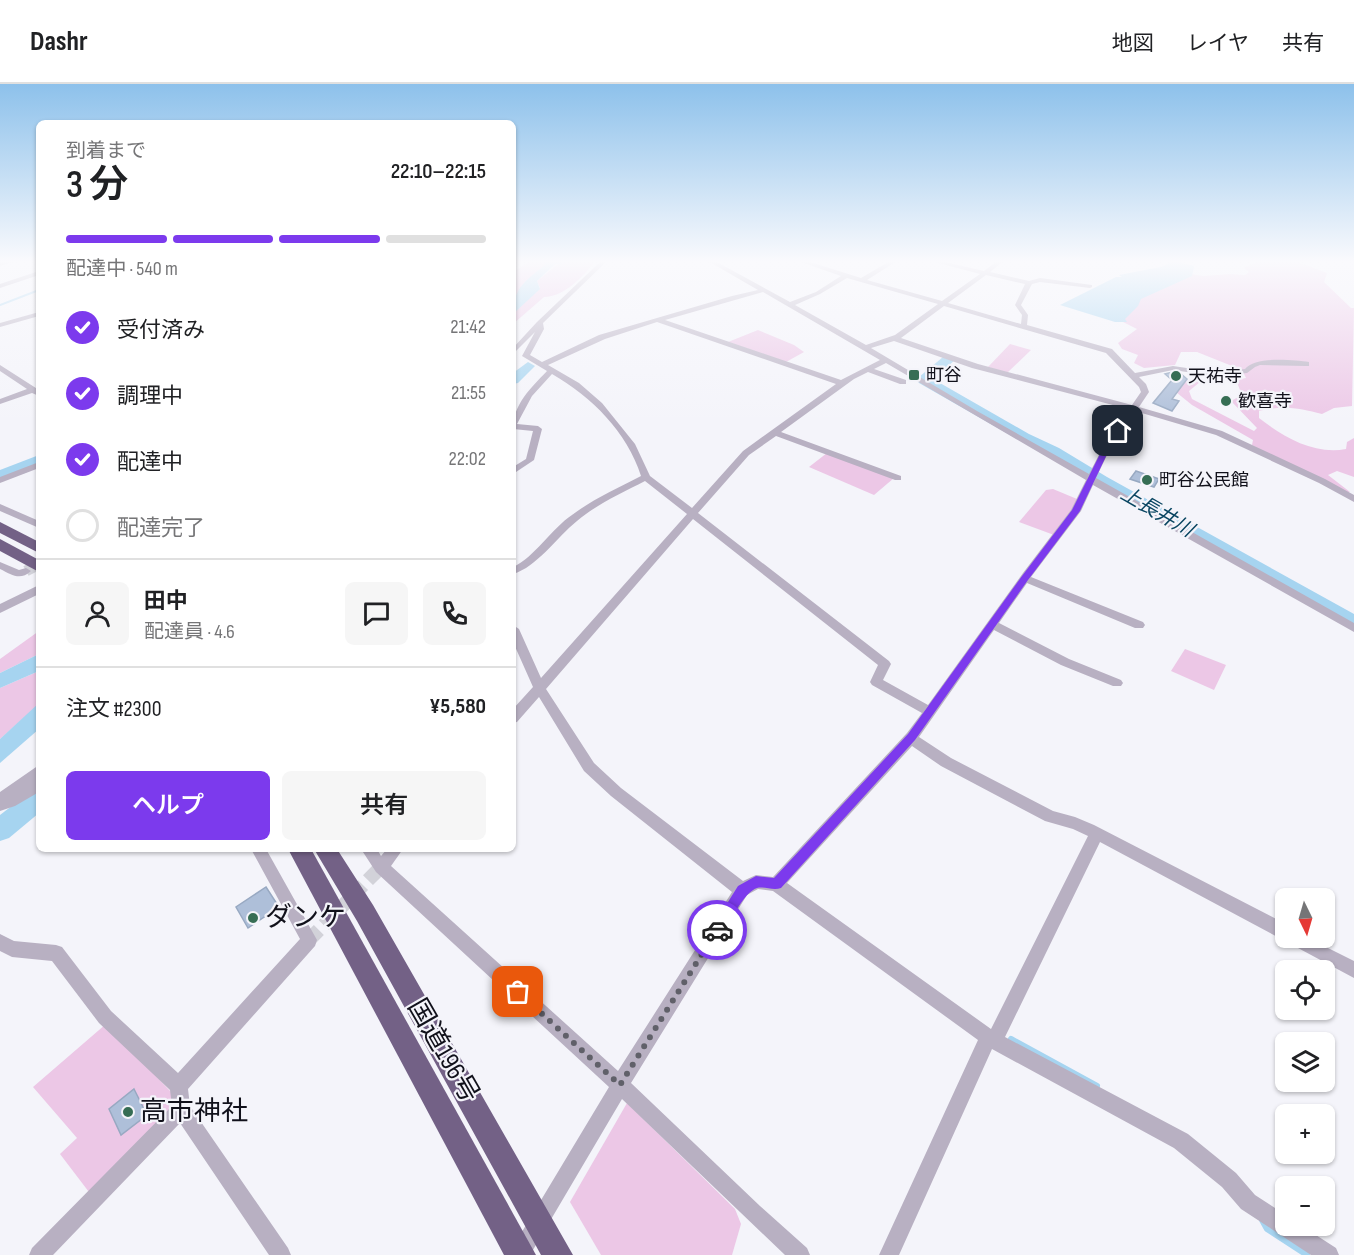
<!DOCTYPE html>
<html lang="ja">
<meta charset="utf-8">
<style>
body{margin:0;font-family:"Sofia Sans Condensed","Noto Sans JP",sans-serif;background:#f6f6f6;color:#202124;height:100vh;display:flex;flex-direction:column;font-size:22px;white-space:nowrap}
*{box-sizing:border-box;margin:0}
p{font-size:20px;color:#757577}
.icon{flex:none;width:33px;height:33px;fill:none;stroke:currentColor;stroke-width:2;stroke-linecap:round;stroke-linejoin:round}
.map{position:relative;flex:1;overflow:hidden}
.drawer{position:absolute;left:36px;top:36px;width:480px;height:732px;display:flex;flex-direction:column;background:#fff;border-radius:9px;box-shadow:0 2px 4px #0004}
.drawer>*{flex:none}
.needle{width:39px;rotate:175deg}
.controls{position:absolute;left:1275px;top:804px;display:grid;gap:12px}
.controls a{display:grid;place-items:center;width:60px;height:60px;border-radius:9px;background:#fff;box-shadow:0 2px 4px #0004;font-size:30px}
.pin{position:absolute;display:grid;place-items:center;width:51px;height:51px;color:#fff;margin:-26px;border-radius:12px;box-shadow:0 3px 9px #0006}
.courier{position:absolute;display:grid;place-items:center;width:60px;height:60px;margin:-30px;border:4px solid #7c3aed;border-radius:50%;background:#fff;color:#222;box-shadow:0 2px 8px #0007}
.headline em{font-style:normal;font-weight:600}
.headline div{display:flex;flex-direction:column-reverse}
.headline{display:flex;align-items:center;justify-content:space-between;height:102px;padding:0 30px}
h1{font-size:39px;font-weight:600;line-height:45px}
.bar{display:grid;grid-template-columns:repeat(4,1fr);gap:9px 6px;align-content:center;height:72px;padding:0 30px}
.bar i{height:8px;border-radius:4px;background:#e0e0e0}
.bar .on{background:#7c3aed}
.bar p{grid-column:span 4}
.line{display:flex;align-items:center;gap:15px;padding:0 30px;border-top:2px solid #e0e0e0}
.line div{flex:1}
.round{display:grid;place-items:center;flex:none;width:63px;height:63px;border-radius:9px;background:#f6f6f6}
ol{padding:0 30px;list-style:none}
li{display:flex;align-items:center;gap:18px;height:66px}
li p{margin-inline-start:auto}
li .icon{padding:6px;border-radius:50%;background:#7c3aed;color:#fff;stroke-width:4}
li:last-child{color:#757577}
li i{width:33px;height:33px;border:3px solid #e0e0e0;border-radius:50%}
.cta{display:flex;gap:12px;margin-top:auto;padding:12px 30px}
.cta a{flex:1;height:69px;border-radius:9px;background:#7c3aed;color:#fff;font-size:24px;font-weight:600;line-height:69px;text-align:center}
.cta a+a{background:#f6f6f6;color:#202124}
header{display:flex;align-items:center;gap:36px;box-sizing:border-box;height:84px;padding:0 30px;background:#fff;border-bottom:2px solid #e0e0e0}
header strong{font-size:28px}
nav{display:flex;gap:33px;margin-inline-start:auto;font-size:21px}
.map>svg:first-child{display:block}
</style>
<header>
<strong>Dashr</strong>
<nav><a>地図</a><a>レイヤ</a><a>共有</a></nav>
</header>
<div class="map">
<svg width="1354" height="1171" viewBox="0 0 1354 1171">
<rect width="100%" height="100%" fill="#f4f4fa"/>
<!-- green -->
<g fill="#ecc7e6">
<polygon points="544,177 546,180 525,198 513,216 513,188 529,178"/>
<path d="M562 177H595C584 192 564 213 544 213L513 240V230L540 204 537 197Z"/>
<path d="M1258 177H1295L1327 189 1324 198 1351 224H1354L1352 322 1334 324 1322 330C1300 324 1282 321 1259 327V334C1283 353 1314 371 1346 365L1347 358 1354 354V393L1337 387 1328 391 1350 408 1342 409 1252 361 1253 356 1192 321 1171 304 1188 296 1200 298 1189 307 1192 315 1254 347 1257 344 1231 317 1242 311 1236 296 1246 294 1242 286 1197 268H1181L1175 281 1144 284 1134 279 1138 271 1122 265 1118 259 1137 245 1113 233 1134 212 1183 189 1204 192 1231 190 1245 191 1249 188 1244 184Z"/>
<polygon points="758,246 794,261 804,268 786,278 728,258"/>
<polygon points="1010,260 1031,266 1007,289 988,283"/>
<polygon points="827,369 894,394 874,411 809,383"/>
<polygon points="1053,405 1077,415 1076,420 1054,451 1019,438 1046,406"/>
<polygon points="39,547 39,570 0,589 0,575"/>
<polygon points="1185,565 1226,581 1214,606 1171,587"/>
<polygon points="39,587 38,621 0,655 0,604"/>
<polygon points="106,940 172,1009 174,1028 92,1112 60,1070 77,1054 33,1003"/>
<polygon points="627,1019 735,1125 741,1140 732,1171 601,1171 570,1118"/>
</g>
<!-- water -->
<g fill="#a6d4f0">
<path d="M544 177H562L561 180H555L537 197 540 205 513 230C513 203 527 196 546 180Z"/>
<polygon points="1174,177 1194,182 1192,192 1141,215 1138,222 1125,235 1127,238 1115,238 1060,221 1116,193 1122,193 1119,191 1161,183"/>
<polygon points="39,570 39,587 0,604 0,589"/>
<polygon points="39,619 39,645 0,679 0,655"/>
</g>
<g fill="none" stroke-linecap="round" stroke-linejoin="round">
<!-- stream-far1 -->
<polyline stroke="#a6d4f0" stroke-width="2" points="0,221 39,206"/>
<!-- stream -->
<g stroke="#a6d4f0" stroke-width="6">
<polyline points="1011,955 1097,1002"/>
<polyline points="1262,1136 1267,1145 1307,1171"/>
</g>
<!-- river -->
<g fill="#a6d4f0" fill-rule="evenodd">
<polygon points="948,272 955,276 933,295 1029,350 1059,364 1107,393 1354,530 1354,546 1095,399 1049,370 1019,356 919,299 917,296 919,293 943,273"/>
<polygon points="528,278 535,282 518,299 513,300 513,289"/>
<polygon points="39,371 39,382 25,389 0,396 0,386"/>
<polygon points="39,705 39,729 9,754 0,757 0,731 30,708"/>
</g>
</g>
<!-- building -->
<g fill="#aebfd9" stroke="#98a9c2" stroke-width="1.5">
<polygon points="1173,288 1180,289 1187,295 1172,315 1179,317 1172,327 1153,319 1172,296 1165,290"/>
<polygon points="1136,387 1159,395 1154,403 1130,395"/>
<polygon points="266,803 279,823 248,844 236,823"/>
<polygon points="134,1005 147,1031 121,1051 109,1025"/>
</g>
<g fill="none" stroke-linecap="round" stroke-linejoin="round">
<!-- minor-tunnel-far1 -->
<polyline stroke="#d2d2d9" stroke-width="11" stroke-dasharray="11 5" stroke-linecap="butt" points="26,487 39,480"/>
<!-- minor-tunnel -->
<polyline stroke="#d2d2d9" stroke-width="14" stroke-dasharray="14 7" stroke-linecap="butt" points="309,856 381,783"/>
<!-- minor -->
<g fill="#b8b0c2" fill-rule="evenodd">
<polygon points="6,177 16,177 0,182 0,178"/>
<polygon points="513,177 520,177 513,182"/>
<path d="M601 177H607L543 239 544 245 530 271 542 278 599 251 732 212 758 206 708 177H715L790 218 816 208 841 192 798 177H807L861 194 890 177H897L867 196 942 217 980 190 931 177H941L984 187 997 177H1004L990 188 1029 197 1040 194 1092 201V203L1090 204 1040 198 1032 200 1021 221 1028 231 1027 241 1112 265 1135 289 1173 282 1214 288 1245 285C1255 272 1293 276 1309 278V282H1306L1260 281 1255 283 1247 289 1214 292 1173 286 1139 293 1146 300 1149 308 1139 323 1222 347 1325 395 1354 411V418L1319 399 1216 351 1135 327 1109 367 1096 394 1354 539V548L1093 401 1081 427 1031 493 1143 538 1145 541 1143 544H1135L1027 499 999 539 1069 575 1121 596 1123 599 1121 602H1113L1061 581 994 546 919 653 951 674 1053 727 1075 733 1094 741 1286 840V854H1308L1354 877V894L1100 758 1005 953 1188 1050 1236 1089 1255 1111 1286 1131V1142H1302L1336 1164 1339 1171H1311L1241 1125 1222 1103 1174 1064 992 965 899 1171H879L978 956 773 807 758 805 747 811 631 999 760 1122 807 1164 810 1171H785L622 1015 530 1171H508L609 1003 376 788 361 765H377L381 772 387 765H403L391 782 618 987 732 808 611 712 584 687 539 613 517 638 513 639V625L533 603 513 558V541L519 545 541 594 687 430 645 397C622 409 597 420 577 437 557 453 537 483 513 490V483C535 473 551 445 572 431 593 415 618 404 641 392 627 348 592 313 552 290L532 312 517 340 538 342 542 345 534 376 513 390V383L526 375 533 347 513 345C513 320 531 304 547 287L522 272 535 248 513 270V264L537 238ZM986 191 1025 200 1015 221 1022 231 1021 240 948 219ZM847 194 938 220 895 251 866 261 795 221 820 210ZM763 208 880 276 841 296 665 236ZM944 222 1106 269 1139 303 1141 308 1132 321 978 280 901 254ZM657 238 836 300 743 367 692 424 650 392 635 360 602 319 579 299 548 281 605 255ZM894 257 972 284 1128 325 1101 367 1089 390 977 327 871 264ZM886 279 1086 396 1071 426 1023 489 928 621 883 596 891 580 889 577 698 429 749 371 776 352 895 396H901V392L781 348 854 295 868 288 900 300H906V296L874 285ZM693 435 878 581 870 598 872 601 922 629 907 649 773 793 756 791 743 797 621 704 594 679 546 605ZM912 662 941 682 1045 737 1073 745 1088 752 991 945 787 799Z"/>
<polygon points="39,187 39,191 0,204 0,200"/>
<polygon points="39,228 39,232 0,243 0,239"/>
<polygon points="0,281 39,306 39,312 32,309 0,320 0,315 27,305 0,287"/>
<polygon points="39,378 39,384 0,399 0,393"/>
<polygon points="0,420 39,437 39,444 0,427"/>
<path d="M0 478 19 486 26 484 31 487C20 497 12 491 0 485Z"/>
<polygon points="39,501 39,510 0,529 0,520"/>
<polygon points="39,681 37,696 39,695 39,708 15,722 0,727 0,708"/>
<polygon points="251,765 266,765 317,856 315,862 188,1005 190,1022 288,1164 291,1171 269,1171 180,1039 53,1171 29,1171 32,1164 172,1022 170,1006 99,939 52,877 12,873 0,867 0,850 14,857 56,861 62,863 111,927 178,989 300,855"/>
</g>
<!-- highway -->
<g fill="#736186" fill-rule="evenodd">
<polygon points="0,438 39,458 39,469 0,449"/>
<polygon points="0,455 39,476 39,488 0,467"/>
<polygon points="288,765 311,765 536,1171 504,1171"/>
<polygon points="314,765 337,765 373,821 573,1171 541,1171 357,837"/>
</g>
</g>
<!-- sky -->
<linearGradient id="sky" x2="0" y2="1"><stop stop-color="#8dc1eb"/><stop offset="0.52" stop-color="#fafafd"/><stop offset="1" stop-color="#fafafd" stop-opacity="0"/></linearGradient>
<rect width="1354" height="341" fill="url(#sky)"/>
<!-- route -->
<path fill="#7c3aed" d="M1115 345 1121 347 1109 366 1080 427 1028 496 915 656 781 804C773 807 764 802 757 804 744 808 729 839 722 851L717 853 713 851 711 846 713 842 738 802 756 792 774 794 908 650 1022 492 1072 426 1102 366Z"/>
<g fill="none" stroke-linecap="round" stroke-linejoin="round">
<!-- done -->
<polyline stroke="#606069" stroke-width="6" stroke-dasharray="0 10.8" points="518,908 620,1001 717,846"/>
</g>
<!-- markers -->
<g fill="#366d54" stroke="#f4f4fa" stroke-width="2">
<rect x="908" y="285" width="12" height="12" rx="3"/>
<circle cx="1176" cy="292" r="6"/>
<circle cx="1226" cy="317" r="6"/>
<circle cx="1147" cy="396" r="6"/>
<circle cx="253" cy="834" r="6"/>
<circle cx="128" cy="1028" r="6"/>
</g>
<g text-anchor="middle" dominant-baseline="central" stroke-width="4.5" stroke-linejoin="round" paint-order="stroke">
<!-- far-poi labels -->
<g font-size="18" fill="#11111b" stroke="#f4f4fa" text-anchor="start">
<text x="926" y="291">町谷</text>
<text x="1188" y="292">天祐寺</text>
<text x="1238" y="317">歓喜寺</text>
<text x="1159" y="396">町谷公民館</text>
</g>
<!-- far-water labels -->
<g font-size="20" font-style="italic" fill="#094561" stroke="#f4f4fa">
<text transform="translate(1157 428) rotate(30)">上長井川</text>
</g>
<!-- near-poi labels -->
<g font-size="27" fill="#11111b" stroke="#f4f4fa" text-anchor="start">
<text x="265" y="834">ダンケ</text>
<text x="140" y="1028">高市神社</text>
</g>
<!-- near-street labels -->
<g font-size="27" fill="#11111b" stroke="#f4f4fa">
<text transform="translate(443 967) rotate(60)">国道196号</text>
</g>
</g>
</svg>
<div class="controls">
<a><svg class="needle" viewBox="-14 -14 28 28"><path d="M0-13l5 13h-10z" fill="#e53935"/><path d="M0 13l5-13h-10z" fill="#757577"/></svg></a>
<a><svg class="icon" aria-label="locate" viewBox="0 0 24 24"><circle cx="12" cy="12" r="6"/><path d="M12 2v4M12 18v4M2 12h4M18 12h4"/></svg></a>
<a><svg class="icon" aria-label="layers" viewBox="0 0 24 24"><path d="M12 4l9 5-9 5-9-5zM3 14l9 5 9-5"/></svg></a>
<a>+</a>
<a>−</a>
</div>
<div class="pin" style="left:518px;top:908px;background:#ea580c"><svg class="icon" aria-label="bag" viewBox="0 0 24 24"><path d="M5 8h14l-1 12H6zM9 8a3 3 0 0 1 6 0"/></svg></div>
<div class="pin" style="left:1118px;top:347px;background:#1f2937"><svg class="icon" aria-label="home" viewBox="0 0 24 24"><path d="M3 11l9-7 9 7M6 9v11h12V9"/></svg></div>
<div class="courier" style="left:717px;top:846px"><svg class="icon" aria-label="car" viewBox="0 0 24 24"><path d="M5 17H2v-5l4-1 3-4h7l3 4 3 1v5h-3M9 17h6M6 11h13"/><circle cx="7" cy="17" r="2"/><circle cx="17" cy="17" r="2"/></svg></div>
<section class="drawer">
<div class="headline"><div><h1>3 分</h1><p>到着まで</p></div><em>22:10–22:15</em></div>
<div class="bar"><i class="on"></i><i class="on"></i><i class="on"></i><i></i><p>配達中 · 540 m</p></div>
<ol>
<li><svg class="icon" aria-label="check" viewBox="0 0 24 24"><path d="M5 12l5 5 9-10"/></svg>受付済み<p>21:42</p></li>
<li><svg class="icon" aria-label="check" viewBox="0 0 24 24"><path d="M5 12l5 5 9-10"/></svg>調理中<p>21:55</p></li>
<li><svg class="icon" aria-label="check" viewBox="0 0 24 24"><path d="M5 12l5 5 9-10"/></svg>配達中<p>22:02</p></li>
<li><i></i>配達完了</li>
</ol>
<div class="line" style="height:108px"><a class="round"><svg class="icon" aria-label="person" viewBox="0 0 24 24"><circle cx="12" cy="8" r="4"/><path d="M4 21q1-7 8-7t8 7"/></svg></a><div><b>田中</b><p>配達員 · 4.6</p></div><a class="round"><svg class="icon" aria-label="chat" viewBox="0 0 24 24"><path d="M4 5h16v11H9l-5 4z"/></svg></a><a class="round"><svg class="icon" aria-label="phone" viewBox="0 0 24 24"><path d="M5 4h4l2 5-3 2q2 4 5 5l2-3 5 2v4C11 20 4 13 5 4z"/></svg></a></div>
<div class="line" style="height:78px"><div>注文 #2300</div><b>¥5,580</b></div>
<div class="cta"><a>ヘルプ</a><a>共有</a></div>
</section>
</div>
